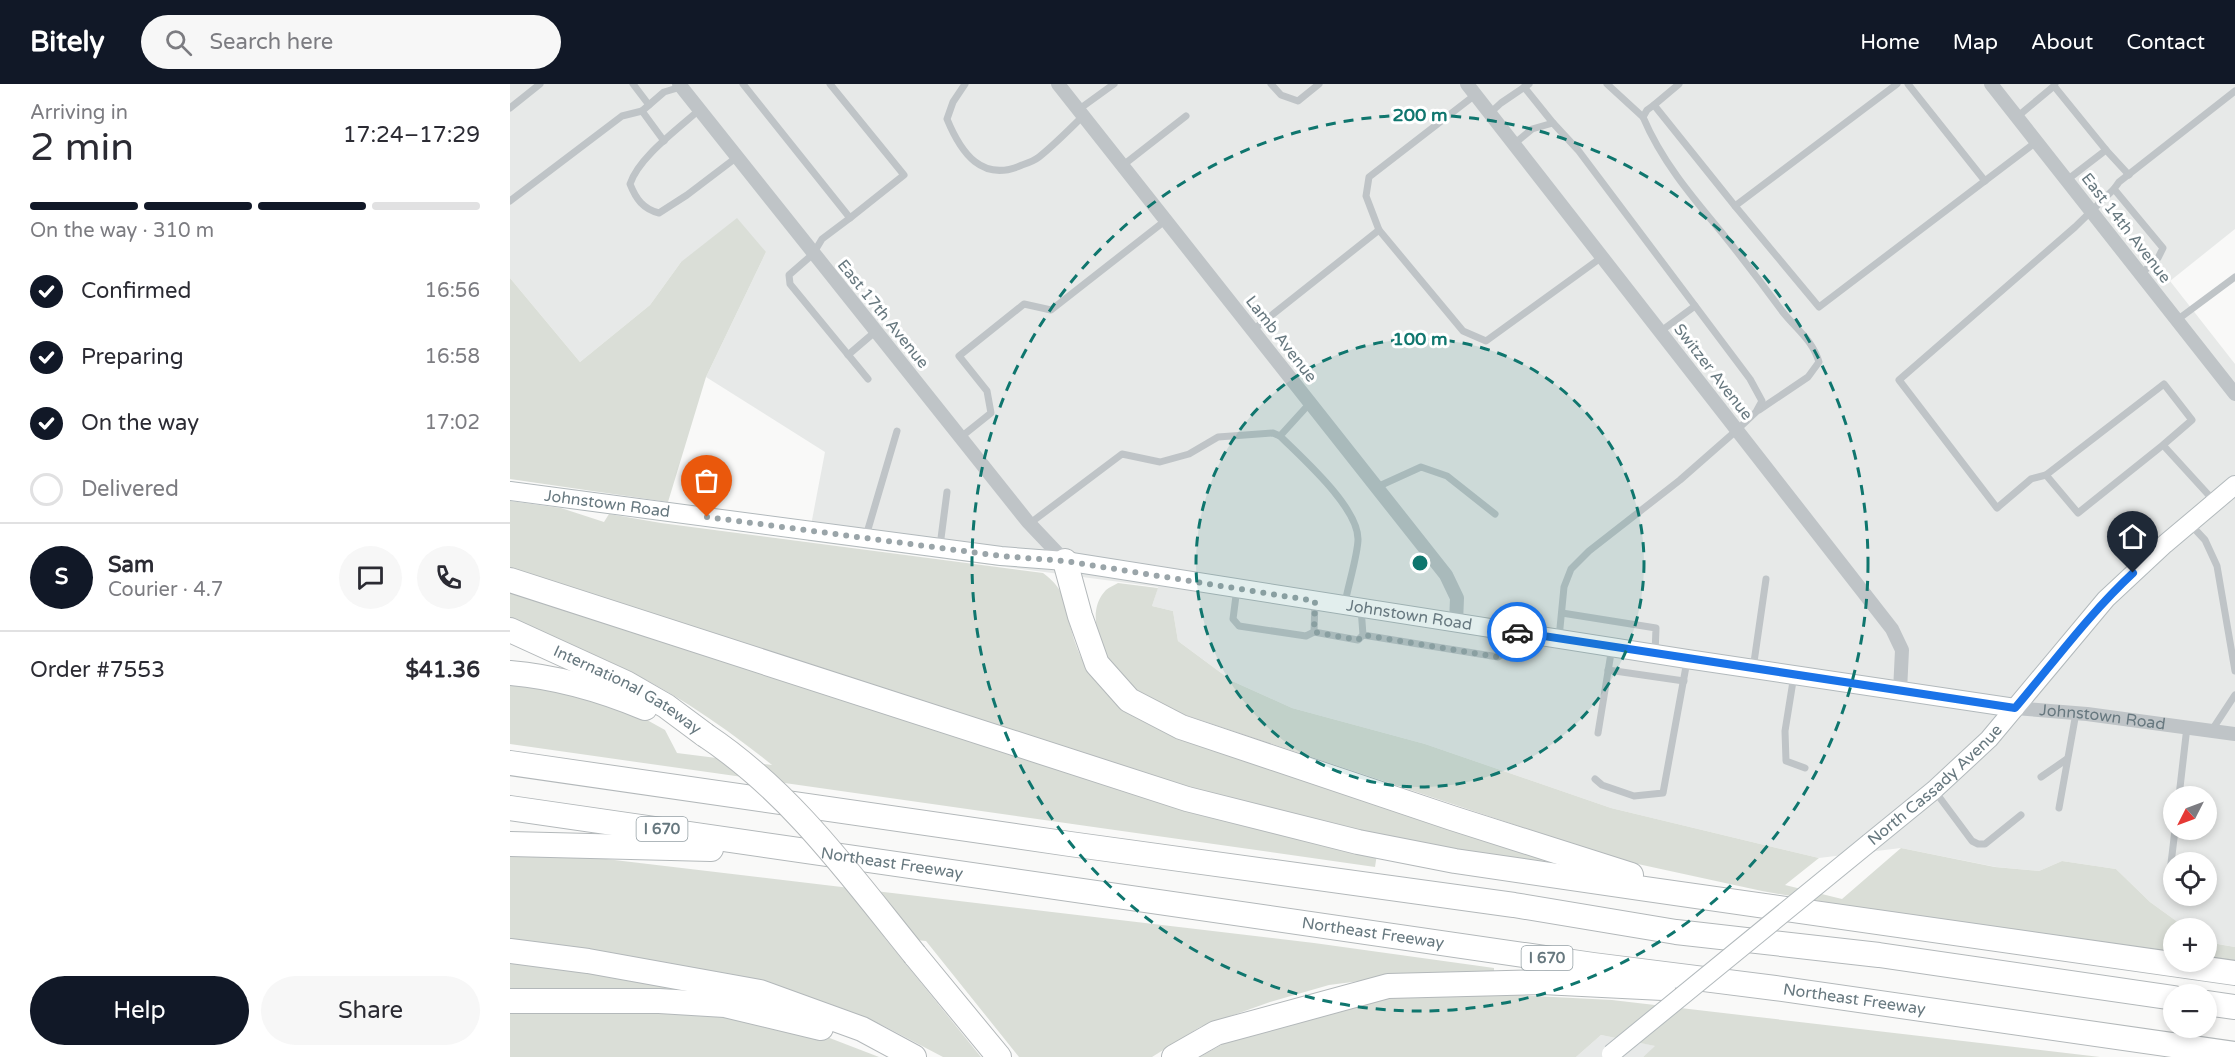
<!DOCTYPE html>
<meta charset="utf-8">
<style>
body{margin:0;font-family:"Varela Round",sans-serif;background:#f7f7f7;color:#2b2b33;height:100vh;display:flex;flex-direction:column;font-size:22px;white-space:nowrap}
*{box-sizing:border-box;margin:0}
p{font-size:20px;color:#7c7c81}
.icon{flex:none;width:33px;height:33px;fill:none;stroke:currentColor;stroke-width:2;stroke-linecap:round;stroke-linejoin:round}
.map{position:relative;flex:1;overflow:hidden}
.drawer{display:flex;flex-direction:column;background:#fff;width:510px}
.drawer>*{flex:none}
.needle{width:39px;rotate:228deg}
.controls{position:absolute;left:1653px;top:702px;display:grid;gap:12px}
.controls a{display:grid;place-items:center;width:54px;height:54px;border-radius:50%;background:#fff;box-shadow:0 3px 9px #0003;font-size:30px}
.pin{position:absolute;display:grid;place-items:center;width:51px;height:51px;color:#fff;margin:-62px -26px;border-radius:50% 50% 50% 0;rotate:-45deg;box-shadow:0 0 6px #0007}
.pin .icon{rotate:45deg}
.courier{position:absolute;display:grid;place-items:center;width:60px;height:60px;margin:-30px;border:4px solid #1a73e8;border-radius:50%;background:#fff;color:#222;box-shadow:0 2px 8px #0007}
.summary em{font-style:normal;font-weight:600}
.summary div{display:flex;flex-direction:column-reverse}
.summary{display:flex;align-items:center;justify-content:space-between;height:102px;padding:0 30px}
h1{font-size:39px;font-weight:600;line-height:45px}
.bar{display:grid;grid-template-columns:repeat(4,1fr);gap:9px 6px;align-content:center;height:72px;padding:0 30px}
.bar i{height:8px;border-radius:4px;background:#e1e1e2}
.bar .current{background:#111827}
.bar p{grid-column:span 4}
.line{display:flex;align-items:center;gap:15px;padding:0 30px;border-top:2px solid #e1e1e2}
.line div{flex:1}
.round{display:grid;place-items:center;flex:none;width:63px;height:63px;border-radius:32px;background:#f7f7f7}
ol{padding:0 30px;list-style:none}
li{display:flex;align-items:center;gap:18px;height:66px}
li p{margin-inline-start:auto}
li .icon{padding:6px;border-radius:50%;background:#111827;color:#fff;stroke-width:4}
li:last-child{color:#7c7c81}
li i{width:33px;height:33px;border:3px solid #e1e1e2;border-radius:50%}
.action{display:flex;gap:12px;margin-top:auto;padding:12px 30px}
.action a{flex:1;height:69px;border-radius:36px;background:#111827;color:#fff;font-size:24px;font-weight:600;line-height:69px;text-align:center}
.action a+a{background:#f7f7f7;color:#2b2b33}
header{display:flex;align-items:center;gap:36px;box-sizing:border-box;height:84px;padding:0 30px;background:#111827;color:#fff}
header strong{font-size:28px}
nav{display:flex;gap:33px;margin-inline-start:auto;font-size:21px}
.search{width:420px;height:54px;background:#f7f7f7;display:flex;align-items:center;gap:15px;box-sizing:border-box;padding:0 21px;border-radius:33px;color:#7c7c81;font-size:22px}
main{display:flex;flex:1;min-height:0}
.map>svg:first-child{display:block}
</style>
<header>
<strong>Bitely</strong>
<div class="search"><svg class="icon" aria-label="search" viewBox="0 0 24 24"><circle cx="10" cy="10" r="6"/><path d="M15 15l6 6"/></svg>Search here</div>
<nav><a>Home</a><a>Map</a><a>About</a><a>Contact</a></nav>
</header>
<main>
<section class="drawer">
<div class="summary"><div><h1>2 min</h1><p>Arriving in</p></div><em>17:24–17:29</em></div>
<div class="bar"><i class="current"></i><i class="current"></i><i class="current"></i><i></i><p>On the way · 310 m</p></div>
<ol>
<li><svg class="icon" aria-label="check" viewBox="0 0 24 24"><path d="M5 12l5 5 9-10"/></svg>Confirmed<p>16:56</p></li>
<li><svg class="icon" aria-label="check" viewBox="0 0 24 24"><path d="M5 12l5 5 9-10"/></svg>Preparing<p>16:58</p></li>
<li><svg class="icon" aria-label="check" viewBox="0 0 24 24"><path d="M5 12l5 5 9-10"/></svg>On the way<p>17:02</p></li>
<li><i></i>Delivered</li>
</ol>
<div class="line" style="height:108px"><b class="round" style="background:#111827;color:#fff">S</b><div><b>Sam</b><p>Courier · 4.7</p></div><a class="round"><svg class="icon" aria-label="chat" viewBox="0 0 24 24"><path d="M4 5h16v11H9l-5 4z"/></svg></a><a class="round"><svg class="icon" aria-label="phone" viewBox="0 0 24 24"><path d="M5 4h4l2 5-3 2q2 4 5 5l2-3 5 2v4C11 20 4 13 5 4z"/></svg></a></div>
<div class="line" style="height:78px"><div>Order #7553</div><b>$41.36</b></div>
<div class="action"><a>Help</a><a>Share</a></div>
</section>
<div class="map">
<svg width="1725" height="973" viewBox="0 0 1725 973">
<rect width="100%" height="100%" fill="#f9f9f8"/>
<!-- built -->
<g fill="#e7e9e8" fill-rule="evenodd">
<path d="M0 0H1725V145L1660 197 1725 280V863L1697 858 1696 844H1676L1640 818 1606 785 1552 777 1529 787 1486 783 1391 764 1309 774 1101 724 915 660 782 624 722 597 668 557 663 527 642 522 648 503 298 457 315 368 196 293 256 168 171 178 140 221 70 278 0 194ZM1664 712H1696V746H1664ZM1664 778H1696V812H1664Z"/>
<polygon points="1091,951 1146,962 1133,973 1066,973"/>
</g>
<!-- green -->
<g fill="#daded7">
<polygon points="227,134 256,168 196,293 158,418 0,395 0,194 70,278 140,221 171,178"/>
<path d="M0 417 51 424 94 438 99 430 151 439 533 489C557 507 554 519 561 545 575 600 609 627 659 648L1049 779 1048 785 782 734 644 696 0 485Z"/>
<path d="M608 499 648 504 642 522 663 527 668 557 722 597 782 624 915 660 1101 724 1309 774 1275 801 1332 815 1391 764 1485 783 1529 787 1552 777 1606 785 1640 818 1676 844H1664L1663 872 1384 830 1252 807 1114 777 642 620C636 616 628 612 623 606 601 586 569 534 596 506 599 503 605 501 608 499Z"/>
<path d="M0 505 867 770 865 783 0 660V596L16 597 128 631 155 646 167 669 262 681C211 640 158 604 98 577 66 563 32 551 0 537Z"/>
<polygon points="0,772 79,773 804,859 984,884 984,891 912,889 819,901 760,918 690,943 642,973 509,973 416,857 374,853 471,973 433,973 372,941 314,919 0,860"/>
<polygon points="1696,858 1725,863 1725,881 1697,877"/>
<polygon points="0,878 187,905 186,911 0,909"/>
<polygon points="967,909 1102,916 1590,973 1133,973 1145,962 1091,951 1066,973 690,973 720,956 847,920 887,913"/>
<polygon points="0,929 142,929 229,934 304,948 369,973 0,973"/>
</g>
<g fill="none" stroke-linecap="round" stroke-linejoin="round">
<!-- secondary casing -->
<g stroke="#b2b9bc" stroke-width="20">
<g id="secondary">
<path id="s2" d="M0 407 491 472 555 477 1177 575 1505 624"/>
<path id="s3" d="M1359 759 1424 706 1479 655 1596 515 1655 460 1725 401"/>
</g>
</g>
<!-- motorway casing -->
<g stroke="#b3b8ba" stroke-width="26">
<g id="motorway">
<polyline points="555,477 570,532 587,580 619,616 671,643 942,734 1121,791"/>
<polyline points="0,496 677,715 848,758 945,777 1136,805 1725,889"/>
<path id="s4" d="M0 546 116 599 156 622 195 651"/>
<path d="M0 589C47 593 92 606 135 624"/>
<polyline points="0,679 560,760 1004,821 1166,848 1369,871 1664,914"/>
<path id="s5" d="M0 724 1083 881 1265 904 1725 970"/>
<polyline points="0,760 201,765"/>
<polyline points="0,867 78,877 250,908 352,945 404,973"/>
<polyline points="405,871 489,973"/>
<polyline points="0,917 149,917 215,921 311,944"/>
<polyline points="1696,919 1725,923"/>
<polyline points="664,973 706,949 878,902 1032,898 1153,904"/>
</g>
</g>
<!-- service -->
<g stroke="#bfc4c7" stroke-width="7">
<polyline points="123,0 139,21"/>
<polyline points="233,0 340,134 312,155 303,170 279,191 280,200 358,295"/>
<polyline points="320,0 394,91 340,134"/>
<path d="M455 0 443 18 437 35C451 69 472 99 512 81 518 79 524 77 529 73 544 61 559 46 573 32"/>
<polyline points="761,0 771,11 788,17 809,0"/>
<polyline points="1097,0 1133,33"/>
<polyline points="1169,0 1144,21 1225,122 1309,223 1526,58"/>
<polyline points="1398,0 1475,97"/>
<polyline points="1545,0 1544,2 1596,66 1557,96"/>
<polyline points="1014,3 1043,39"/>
<polyline points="965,11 859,93 856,112 869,146 953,247 976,257 1092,173"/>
<path d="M1144 21 1137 26 1133 33C1152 78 1183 114 1213 150 1233 175 1253 201 1272 227 1286 245 1302 255 1309 278L1298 293 1249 326"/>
<polyline points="0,24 30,0"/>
<path d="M189 26C168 45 129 73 120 100 126 115 133 125 149 129L177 111 227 73"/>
<polyline points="568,26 604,0"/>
<polyline points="980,29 991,19 1019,0"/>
<polyline points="1507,33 1544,2"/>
<polyline points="154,57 132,27 154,8 171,3"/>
<polyline points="1004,60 1022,45 1043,39 1068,66 1240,295 1252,317 1246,328 1227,346 1170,396 1079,467 1061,485 1054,503 1049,554"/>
<polyline points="1596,66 1619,91"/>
<polyline points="612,82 676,32"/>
<polyline points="0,117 112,32 132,27"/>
<polyline points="1225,122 1387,0"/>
<polyline points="1631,190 1648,174 1653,164 1604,105 1609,98 1725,7"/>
<polyline points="1667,236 1725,193"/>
<polyline points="743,246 869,146"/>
<polyline points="1151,247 1185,222"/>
<polyline points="338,271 366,247"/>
<path d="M800 319 770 352C792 374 848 423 848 455 848 470 838 502 835 519"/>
<polyline points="451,353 481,329 477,307 449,272 514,220 541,226 656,136"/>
<polyline points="1653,361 1682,336 1654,300 1536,391 1568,429 1653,361 1705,418"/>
<polyline points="1536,391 1521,395 1487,424 1389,296 1565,143 1604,105"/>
<polyline points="867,403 911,383 937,392 985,430"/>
<polyline points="519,440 612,370 650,378 679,370 708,353 763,349 770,352"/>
<polyline points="1681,441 1695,456 1707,482 1725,587"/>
<polyline points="356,452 387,347"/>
<polyline points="430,462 437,408"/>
<polyline points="727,504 723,535 729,542 796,552 804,548 805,517"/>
<polyline points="1052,529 1146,544 1145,570"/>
<polyline points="804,548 848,556 853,551 851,524"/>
<polyline points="853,551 988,573 997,568 1002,548"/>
<polyline points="1243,585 1256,495"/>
<polyline points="1098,586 1174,597"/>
<polyline points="1284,591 1275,647 1276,677 1295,684"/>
<polyline points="1702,646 1725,611"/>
<polyline points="1088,649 1102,563"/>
<polyline points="1531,693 1557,675"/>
<polyline points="1085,695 1092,701 1124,712 1153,709 1177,577"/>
<polyline points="1424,706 1462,757 1468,760 1475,760 1511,731"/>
<polyline points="1669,712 1677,643"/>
<polyline points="1549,724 1566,629"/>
<polyline points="1659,796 1665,746"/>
</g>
<!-- minor -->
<g stroke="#bfc4c7" stroke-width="14">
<polyline points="169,0 518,438 555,477"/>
<polyline points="548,0 936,491 947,514 946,539"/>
<polyline points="957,0 1382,545 1392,566 1390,607"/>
<polyline points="1481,0 1725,310"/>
<path id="s1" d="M1505 624 1577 630 1725 650"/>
</g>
<!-- secondary -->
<use href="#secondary" stroke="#fff" stroke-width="18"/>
<!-- motorway -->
<use href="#motorway" stroke="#fff" stroke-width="24"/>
<!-- secondary-bridge casing -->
<g stroke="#b2b9bc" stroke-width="20" stroke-linecap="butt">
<polyline id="secondary-bridge" points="1101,970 1359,759"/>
</g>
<!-- motorway-bridge casing -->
<g stroke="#b3b8ba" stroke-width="26" stroke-linecap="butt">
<path id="motorway-bridge" d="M195 651C281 708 341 792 405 871"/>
</g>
<!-- secondary-bridge -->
<use href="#secondary-bridge" stroke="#fff" stroke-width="18"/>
<!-- motorway-bridge -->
<use href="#motorway-bridge" stroke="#fff" stroke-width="24"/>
</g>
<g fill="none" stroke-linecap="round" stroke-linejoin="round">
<!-- done -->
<polyline stroke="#9aa5a9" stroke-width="6" stroke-dasharray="0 10.8" points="197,433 491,472 555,477 805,517 804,548 848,556 853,551 988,573 997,568 1002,548 1007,548"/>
<!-- route -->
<path stroke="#1a73e8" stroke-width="8" d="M1007 548 1505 624C1544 578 1579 530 1623 489"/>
</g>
<!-- distance rings -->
<circle cx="910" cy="479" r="224" fill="#0f766e" fill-opacity=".12"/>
<g fill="none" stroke="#0f766e" stroke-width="3" stroke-dasharray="10 8">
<circle cx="910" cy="479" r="224"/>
<circle cx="910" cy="479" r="448"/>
</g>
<g text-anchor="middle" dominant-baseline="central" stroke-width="6" stroke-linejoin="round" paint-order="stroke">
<!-- shield labels -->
<g fill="#fff" stroke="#95a0a5" stroke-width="1.5">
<rect x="126.5" y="733" width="51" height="24" rx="4.5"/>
<rect x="1011.5" y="862" width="51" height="24" rx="4.5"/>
</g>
<g font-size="15" font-weight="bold" fill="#67787f">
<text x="152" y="745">I 670</text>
<text x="1037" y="874">I 670</text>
</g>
<!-- street labels -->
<g font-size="16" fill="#67787f" stroke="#fff">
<text transform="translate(1616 144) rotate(52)">East 14th Avenue</text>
<text transform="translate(373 230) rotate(51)">East 17th Avenue</text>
<text transform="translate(771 255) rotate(52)">Lamb Avenue</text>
<text transform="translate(1203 288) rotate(52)">Switzer Avenue</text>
<text stroke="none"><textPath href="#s2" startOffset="98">Johnstown Road</textPath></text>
<text stroke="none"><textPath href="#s2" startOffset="908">Johnstown Road</textPath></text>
<text stroke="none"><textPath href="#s4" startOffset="132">International Gateway</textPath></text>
<text stroke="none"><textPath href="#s1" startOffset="88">Johnstown Road</textPath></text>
<text stroke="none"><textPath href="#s3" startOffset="88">North Cassady Avenue</textPath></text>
<text stroke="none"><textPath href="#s5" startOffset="386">Northeast Freeway</textPath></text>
<text stroke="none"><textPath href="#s5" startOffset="872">Northeast Freeway</textPath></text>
<text stroke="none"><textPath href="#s5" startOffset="1358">Northeast Freeway</textPath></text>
</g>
</g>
<circle cx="910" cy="479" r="9" fill="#0f766e" stroke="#fff" stroke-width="3"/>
<g font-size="18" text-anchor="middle" font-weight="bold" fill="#0f766e" stroke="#fff" stroke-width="6" stroke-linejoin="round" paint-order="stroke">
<text x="910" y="37">200 m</text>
<text x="910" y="261">100 m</text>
</g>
</svg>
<div class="controls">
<a><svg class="needle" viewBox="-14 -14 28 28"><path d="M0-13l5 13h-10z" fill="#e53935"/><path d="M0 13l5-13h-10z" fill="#7c7c81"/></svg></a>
<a><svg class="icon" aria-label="locate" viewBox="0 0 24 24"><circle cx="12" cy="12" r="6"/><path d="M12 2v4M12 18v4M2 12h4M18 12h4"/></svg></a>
<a>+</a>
<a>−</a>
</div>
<div class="pin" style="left:197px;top:433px;background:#ea580c"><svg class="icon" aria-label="bag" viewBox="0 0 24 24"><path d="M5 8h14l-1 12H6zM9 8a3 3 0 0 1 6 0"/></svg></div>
<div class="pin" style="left:1623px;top:489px;background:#1f2937"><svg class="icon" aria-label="home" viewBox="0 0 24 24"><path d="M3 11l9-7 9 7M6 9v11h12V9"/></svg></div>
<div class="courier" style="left:1007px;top:548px"><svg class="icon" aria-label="car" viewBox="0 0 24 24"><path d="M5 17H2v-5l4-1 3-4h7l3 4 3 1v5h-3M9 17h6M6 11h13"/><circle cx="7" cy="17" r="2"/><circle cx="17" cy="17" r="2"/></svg></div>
</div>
</main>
